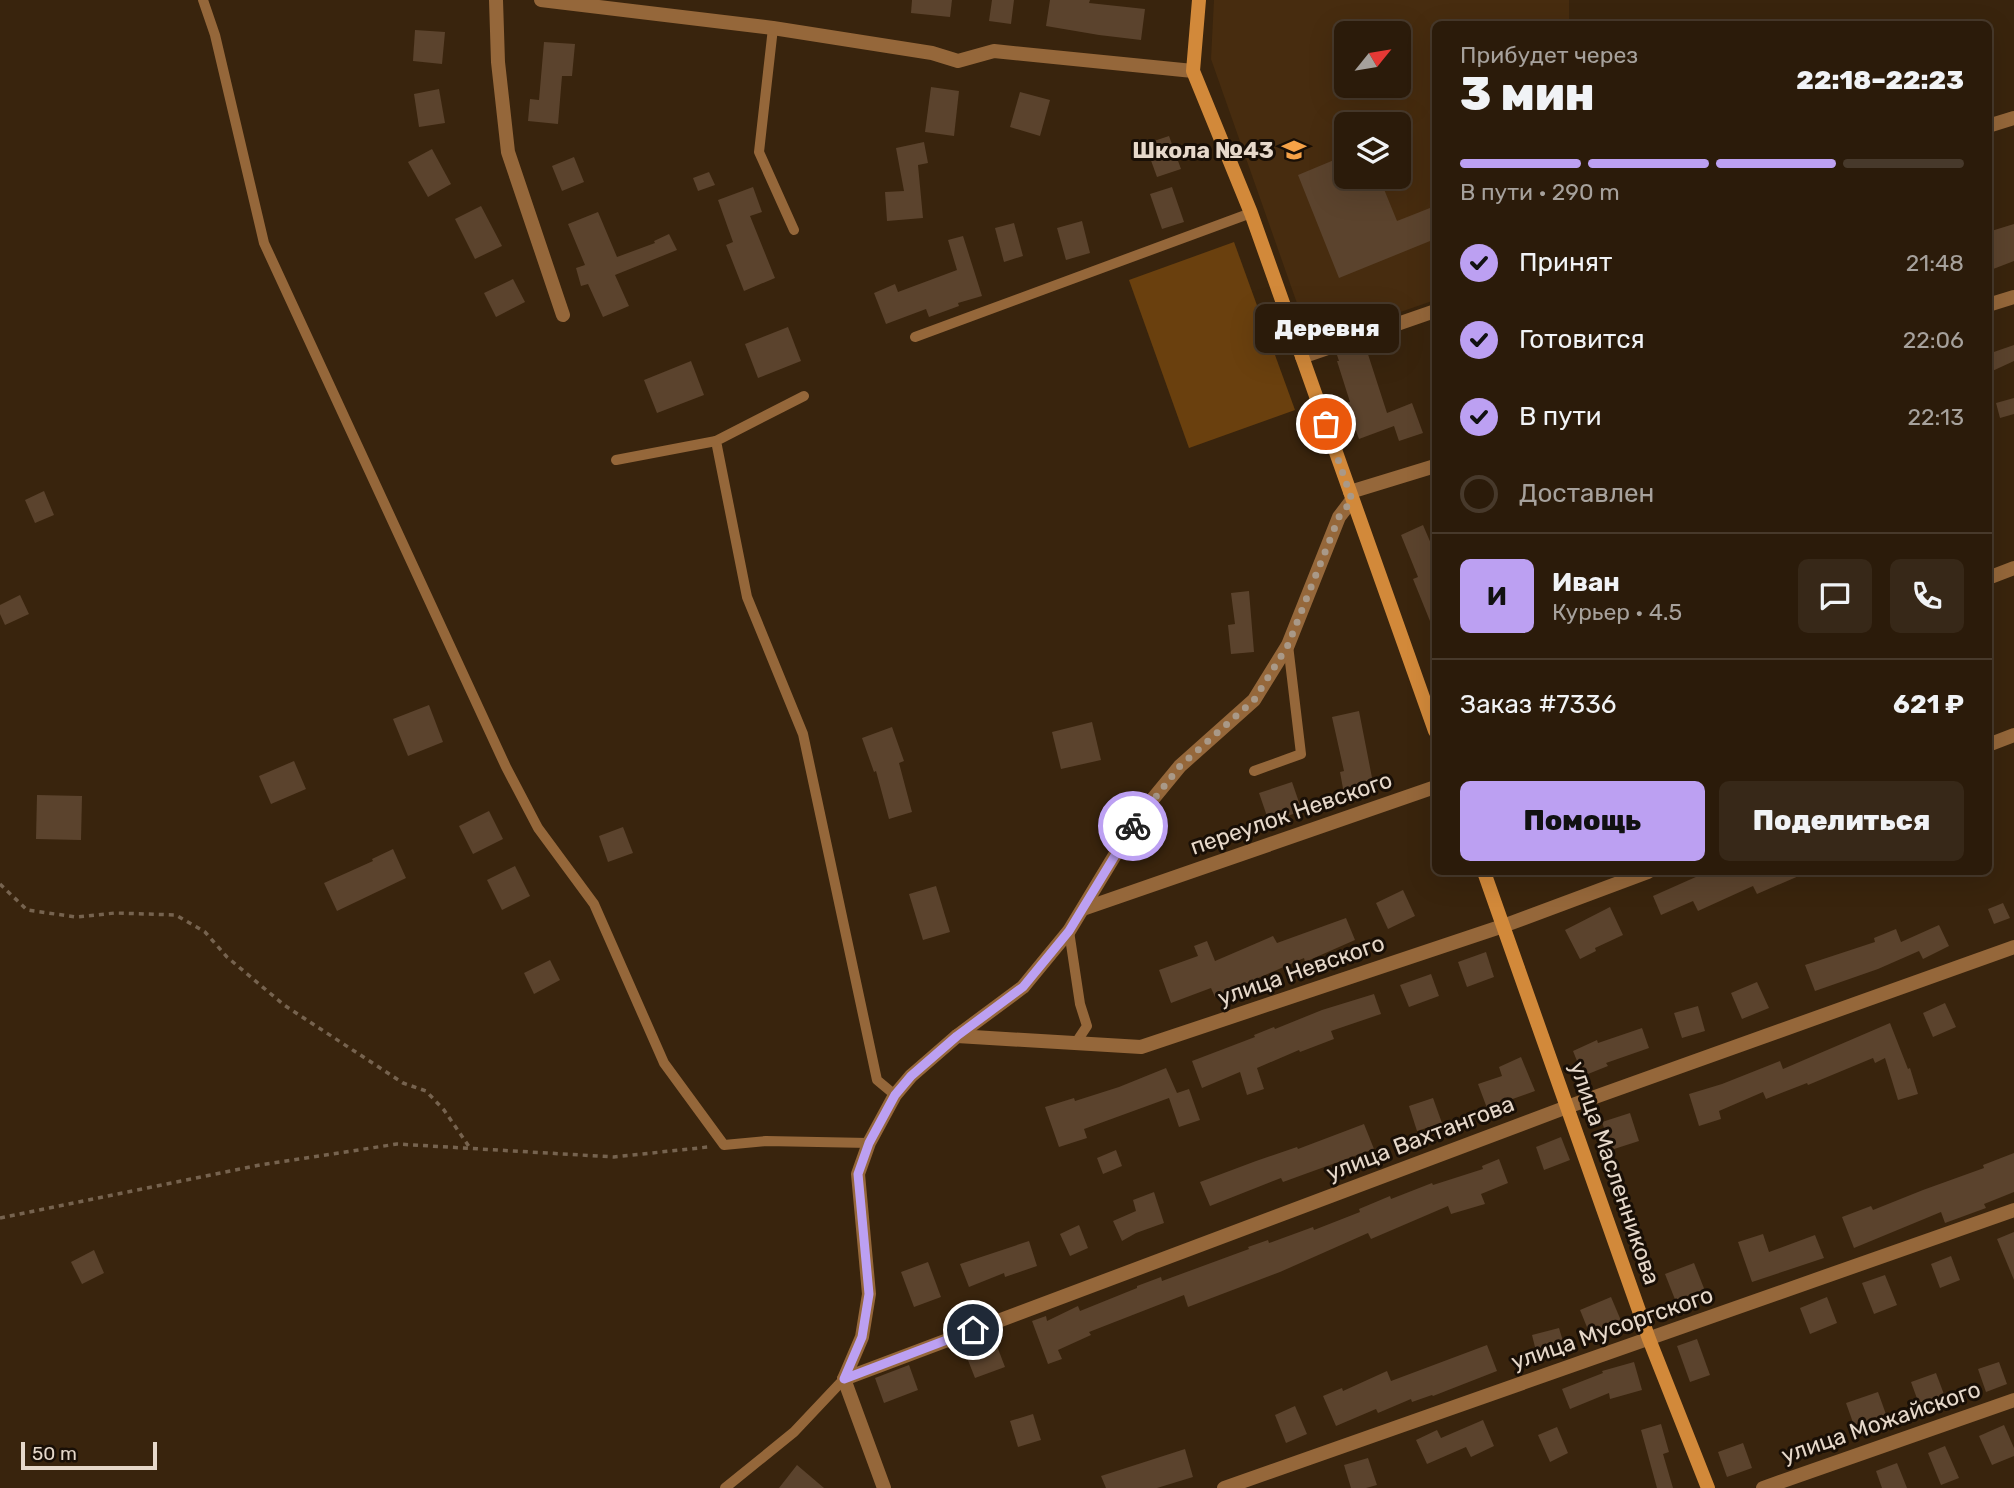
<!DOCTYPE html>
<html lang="ru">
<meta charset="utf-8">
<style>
body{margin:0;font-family:Rubik,sans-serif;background:#372818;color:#f1f3f6;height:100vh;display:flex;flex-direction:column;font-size:26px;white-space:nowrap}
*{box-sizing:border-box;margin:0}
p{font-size:23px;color:#a6a19c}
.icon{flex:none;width:38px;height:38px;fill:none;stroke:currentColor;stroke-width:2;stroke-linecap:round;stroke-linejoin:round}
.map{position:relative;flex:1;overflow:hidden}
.details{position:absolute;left:1432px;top:21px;width:560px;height:854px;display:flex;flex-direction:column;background:#2b1b0a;border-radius:10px;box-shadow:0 7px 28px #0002,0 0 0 2px #47392b}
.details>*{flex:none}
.needle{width:46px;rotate:60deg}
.buttons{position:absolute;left:1334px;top:21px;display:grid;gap:14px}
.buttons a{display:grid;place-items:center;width:77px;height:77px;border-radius:10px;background:#2b1b0a;box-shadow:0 7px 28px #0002,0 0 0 2px #47392b;font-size:35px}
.scale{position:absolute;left:21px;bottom:18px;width:136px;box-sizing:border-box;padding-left:7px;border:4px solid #e6d8ca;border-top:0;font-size:19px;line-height:24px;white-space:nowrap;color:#e6d8ca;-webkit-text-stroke:5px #190f06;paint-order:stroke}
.pin{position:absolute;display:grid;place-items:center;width:60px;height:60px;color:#fff;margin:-30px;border:4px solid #fff;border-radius:50%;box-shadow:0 2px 7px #0007}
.courier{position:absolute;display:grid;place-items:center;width:70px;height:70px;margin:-35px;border:5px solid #bca0f2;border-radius:50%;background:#fff;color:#222;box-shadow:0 2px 9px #0007}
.bubble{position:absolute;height:49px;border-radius:10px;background:#2b1b0a;box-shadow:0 7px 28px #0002,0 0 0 2px #47392b;font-size:23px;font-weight:800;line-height:49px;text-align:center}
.headline em{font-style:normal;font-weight:800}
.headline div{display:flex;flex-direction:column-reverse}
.headline{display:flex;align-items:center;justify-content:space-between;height:119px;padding:0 28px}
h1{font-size:46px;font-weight:800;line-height:52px}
.bar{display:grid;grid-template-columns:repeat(4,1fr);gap:10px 7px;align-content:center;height:84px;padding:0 28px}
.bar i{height:9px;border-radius:5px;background:#47392b}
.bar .on{background:#bca0f2}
.bar p{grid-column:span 4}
.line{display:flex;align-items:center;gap:18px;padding:0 28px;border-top:2px solid #47392b}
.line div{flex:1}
.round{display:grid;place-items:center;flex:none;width:74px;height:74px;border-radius:10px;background:#372818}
ol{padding:0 28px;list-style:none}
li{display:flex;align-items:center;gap:21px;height:77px}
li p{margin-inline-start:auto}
li .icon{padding:7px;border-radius:50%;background:#bca0f2;color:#111;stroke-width:4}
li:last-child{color:#a6a19c}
li i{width:38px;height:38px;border:4px solid #47392b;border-radius:50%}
.primary-button{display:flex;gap:14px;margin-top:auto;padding:14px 28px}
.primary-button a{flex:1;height:80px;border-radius:10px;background:#bca0f2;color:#111;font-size:28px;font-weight:800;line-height:80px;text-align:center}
.primary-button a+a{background:#372818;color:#f1f3f6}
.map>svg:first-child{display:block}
</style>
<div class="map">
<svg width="2014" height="1488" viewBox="0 0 2014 1488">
<rect width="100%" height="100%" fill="#39240d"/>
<!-- built -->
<path fill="#472c0f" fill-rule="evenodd" d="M1214 0H1569V24H1435V300L1311 343 1211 59ZM1346 33H1398V86H1346ZM1346 124H1398V177H1346Z"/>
<!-- green -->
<polygon fill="#6a400e" points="1234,242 1295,410 1189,448 1129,280"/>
<!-- building -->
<g fill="#5b432d">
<polygon points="912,0 952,0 950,17 911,13"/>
<polygon points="992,0 1014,0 1011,24 989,21"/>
<polygon points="1050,0 1090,0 1089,3 1145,9 1141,40 1099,35 1046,26"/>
<polygon points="415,30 445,32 442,64 413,61"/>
<polygon points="544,42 575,44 572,76 562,76 558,124 528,121 530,99 539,100"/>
<polygon points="931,87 959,91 954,136 925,132"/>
<polygon points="439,89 445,123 419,127 414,94"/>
<polygon points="1020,92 1050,100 1040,136 1010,127"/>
<polygon points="1169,136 1181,169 1157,177 1145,144"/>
<polygon points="924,142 928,163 918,165 923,218 887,221 885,192 904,191 896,148"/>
<polygon points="432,149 451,184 428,197 408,162"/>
<polygon points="1346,155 1346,177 1379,177 1397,221 1435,206 1435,239 1339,278 1298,175"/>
<polygon points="574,157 584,182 562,191 552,166"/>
<polygon points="709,172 715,185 698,191 693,178"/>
<polygon points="753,187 762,212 750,216 775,278 744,291 726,245 733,242 718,200"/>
<polygon points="1172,187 1184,222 1162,229 1150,194"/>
<polygon points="481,206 502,246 475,259 455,219"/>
<polygon points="598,212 617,257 655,243 654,241 669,234 677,250 615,275 629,306 603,317 588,284 581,286 576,268 585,265 568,224"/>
<polygon points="1082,221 1090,253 1066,260 1057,228"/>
<polygon points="1014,223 1023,256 1004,262 995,228"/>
<polygon points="2014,224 2014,261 1988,271 1988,232"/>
<polygon points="963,236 982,296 958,303 959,306 929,317 926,309 886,324 874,293 895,284 898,292 957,270 948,240"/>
<polygon points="513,279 525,302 496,317 484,293"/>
<polygon points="1388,304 1393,316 1331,337 1327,325"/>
<polygon points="788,327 801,361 758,378 745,344"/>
<polygon points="1365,345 1387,413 1412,403 1423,433 1399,441 1394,426 1359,439 1346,403 1350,402 1337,361 1339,361 1337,355"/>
<polygon points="2014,345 2014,361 1988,373 1988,354"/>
<polygon points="691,361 704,395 657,413 644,380"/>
<polygon points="2014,398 2014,414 2000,418 1996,403"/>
<polygon points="44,491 54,515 35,523 25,500"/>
<polygon points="1423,525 1435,553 1434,631 1413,579 1418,577 1401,535"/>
<polygon points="1249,591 1254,652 1231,654 1228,625 1235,624 1231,593"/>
<polygon points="20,595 29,614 5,625 0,614 0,605"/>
<polygon points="429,705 443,742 408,756 393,719"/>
<polygon points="1359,711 1374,788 1344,794 1340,772 1344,771 1332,717"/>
<polygon points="1092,722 1101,760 1061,769 1052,732"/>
<polygon points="892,727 904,761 899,763 912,812 889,819 876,771 874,772 862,738"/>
<polygon points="294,761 306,789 271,804 259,776"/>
<polygon points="1292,782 1302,811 1269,822 1259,793"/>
<polygon points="37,795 82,796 81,840 36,839"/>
<polygon points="489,811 503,839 473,854 459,826"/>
<polygon points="623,827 633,853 608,862 599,836"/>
<polygon points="393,849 406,878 337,911 324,883 373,861 372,859"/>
<polygon points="515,866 530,896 502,910 487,880"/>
<polygon points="1707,872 1808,872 1757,894 1753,886 1698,911 1693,901 1661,915 1653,896"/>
<polygon points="936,886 950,932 923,940 909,894"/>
<polygon points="1403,890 1415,916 1388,929 1376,903"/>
<polygon points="2003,903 2010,918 1994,924 1988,909"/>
<polygon points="1610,907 1623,935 1595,948 1596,951 1580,959 1565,930"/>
<polygon points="1346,918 1355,940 1305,962 1304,958 1215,997 1211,988 1171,1003 1159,970 1198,956 1194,946 1207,941 1215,961 1273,936 1277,943"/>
<polygon points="1939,925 1949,946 1923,959 1919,951 1878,969 1815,991 1805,965 1875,942 1874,938 1896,929 1901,942"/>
<polygon points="1486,952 1494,977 1467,987 1458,962"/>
<polygon points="550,960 560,980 534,994 524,973"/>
<polygon points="1431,974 1439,996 1409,1007 1400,985"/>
<polygon points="1757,982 1769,1008 1742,1019 1731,993"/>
<polygon points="1374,994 1381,1014 1331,1031 1334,1039 1300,1052 1299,1050 1257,1068 1264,1089 1247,1095 1240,1072 1202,1088 1192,1061 1255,1037 1254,1035 1274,1027 1275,1029 1322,1010"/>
<polygon points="1945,1003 1956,1027 1933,1037 1923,1013"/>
<polygon points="1698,1006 1705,1031 1682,1038 1674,1013"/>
<polygon points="1890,1023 1908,1069 1910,1068 1918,1094 1898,1100 1885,1058 1875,1063 1873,1058 1808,1085 1807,1083 1766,1099 1763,1092 1719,1111 1721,1119 1699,1126 1689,1094 1722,1084 1780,1061 1783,1069"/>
<polygon points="1642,1028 1649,1048 1606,1063 1608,1066 1583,1076 1573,1051 1597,1040 1598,1043"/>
<polygon points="1521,1057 1535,1091 1487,1108 1478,1084 1502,1076 1499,1067"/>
<polygon points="1166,1068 1177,1093 1189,1089 1200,1120 1179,1127 1169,1098 1084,1129 1087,1138 1059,1147 1045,1107 1074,1098 1075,1101 1119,1087"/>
<polygon points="1433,1098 1442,1123 1417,1131 1409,1106"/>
<polygon points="1630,1113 1639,1141 1611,1150 1602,1122"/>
<polygon points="1364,1124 1374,1149 1283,1182 1281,1178 1210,1206 1200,1182 1256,1161 1297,1147 1298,1149"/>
<polygon points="1561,1137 1570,1160 1544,1170 1536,1147"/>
<polygon points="1116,1150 1122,1166 1103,1174 1097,1158"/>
<polygon points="2014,1153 2014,1192 1984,1204 1986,1208 1945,1223 1941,1212 1854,1248 1842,1217 1871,1206 1873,1210 1923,1190 1984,1168 1983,1165"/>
<polygon points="1499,1159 1508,1183 1481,1194 1485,1204 1451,1214 1448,1206 1371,1239 1368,1233 1280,1272 1188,1307 1184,1295 1089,1332 1091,1335 1058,1350 1062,1359 1048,1364 1032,1321 1046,1316 1047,1321 1078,1306 1080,1311 1137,1288 1137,1286 1161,1277 1162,1281 1249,1249 1248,1247 1268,1240 1269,1243 1313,1227 1314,1230 1360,1212 1359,1209 1390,1196 1391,1199 1432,1183 1433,1185 1483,1169 1482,1166"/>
<polygon points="1154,1192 1164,1223 1136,1233 1122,1241 1113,1221 1136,1211 1133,1200"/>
<polygon points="1079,1225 1088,1248 1070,1256 1060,1234"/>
<polygon points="2014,1232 2014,1280 1997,1239"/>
<polygon points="1763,1234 1769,1252 1815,1235 1824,1258 1752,1282 1738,1242"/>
<polygon points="1029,1241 1037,1266 1005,1277 1004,1273 969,1287 960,1264"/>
<polygon points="94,1250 104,1273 82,1284 71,1262"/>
<polygon points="1951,1256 1960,1280 1940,1288 1931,1264"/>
<polygon points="928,1262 941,1297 914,1307 901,1272"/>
<polygon points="1694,1263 1705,1291 1676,1302 1665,1274"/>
<polygon points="1885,1275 1897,1305 1874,1314 1862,1283"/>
<polygon points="1611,1297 1622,1323 1591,1337 1580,1310"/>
<polygon points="1827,1297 1837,1323 1810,1334 1800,1308"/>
<polygon points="1559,1328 1566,1351 1538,1359 1532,1335"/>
<polygon points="992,1333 1005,1367 975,1378 962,1345"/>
<polygon points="1697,1339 1710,1375 1690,1382 1677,1346"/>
<polygon points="1487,1345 1497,1371 1433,1396 1432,1395 1412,1402 1411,1399 1378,1413 1376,1409 1336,1426 1323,1396 1342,1388 1343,1391 1387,1371 1391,1381"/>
<polygon points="1634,1362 1642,1390 1610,1399 1609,1393 1570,1409 1562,1389 1603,1373 1602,1371"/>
<polygon points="1999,1362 2007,1384 1986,1392 1978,1369"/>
<polygon points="909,1365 918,1390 884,1403 875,1378"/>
<polygon points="1936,1373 1948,1405 1923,1415 1911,1382"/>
<polygon points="1878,1392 1888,1420 1856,1431 1846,1403"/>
<polygon points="1295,1406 1307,1434 1286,1443 1275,1415"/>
<polygon points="1033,1414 1041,1440 1018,1447 1010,1421"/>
<polygon points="1483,1420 1494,1446 1471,1457 1466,1447 1427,1464 1416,1440 1437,1430 1441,1438"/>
<polygon points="1661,1424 1669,1452 1663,1454 1673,1488 1657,1488 1641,1430"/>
<polygon points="2004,1425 2014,1448 2014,1456 1992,1465 1979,1436"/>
<polygon points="1557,1427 1568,1453 1550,1462 1538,1435"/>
<polygon points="1743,1443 1752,1468 1727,1477 1718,1452"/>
<polygon points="1945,1446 1959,1478 1941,1485 1928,1453"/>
<polygon points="1185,1449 1193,1477 1157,1488 1106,1488 1101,1476"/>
<polygon points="1368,1458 1377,1485 1366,1488 1351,1488 1344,1465"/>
<polygon points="1897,1463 1907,1488 1882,1488 1876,1471"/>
<polygon points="797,1465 824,1488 779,1488"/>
</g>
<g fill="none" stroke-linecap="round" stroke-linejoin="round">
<!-- path -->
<g stroke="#76634f" stroke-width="3.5" stroke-dasharray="5 5" stroke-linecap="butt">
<polyline points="0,884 27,910 76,917 115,913 176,915 205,932 227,957 284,1005 403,1083 426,1091 444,1110 470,1148"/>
<polyline points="0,1218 260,1165 397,1144 614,1157 708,1147"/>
</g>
<!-- lane -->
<g stroke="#95673a" stroke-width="10">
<polyline points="203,0 215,35 264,243 506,767 538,828 594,904 664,1063 724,1145 766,1141 869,1143"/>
<polyline points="773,28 759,152 794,230"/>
<polyline points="915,337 1251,213"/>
<polyline points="804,396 716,441 747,597 803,734 877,1080 895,1095"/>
<polyline points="616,460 716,441"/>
<polyline points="1254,771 1301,754 1288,645"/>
<polyline points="1069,931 1080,1004 1087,1026 1075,1044"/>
<polyline points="725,1488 794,1432 844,1379"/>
</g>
<!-- street -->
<g stroke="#95673a" stroke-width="14">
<polyline points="496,0 498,62 508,152 563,315"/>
<polyline points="541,0 773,28 932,53 958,61 994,51 1193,71"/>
<polyline points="1988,126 2014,118"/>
<polyline points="1988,305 2014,297"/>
<polyline points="1302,357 1435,311"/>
<polyline points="1350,492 1435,466"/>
<polyline points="1988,578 2014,568"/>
<polyline points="1988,745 2014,735"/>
<polyline points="1083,909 1435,787"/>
<polyline points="957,1036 1141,1047 1503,926 1648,872"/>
<polyline points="844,1379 1567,1107 2014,947"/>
<polyline points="884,1488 844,1379 862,1337 869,1294 858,1174 869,1143 895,1095 911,1076 957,1036 1023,987 1069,931 1138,817 1180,766 1254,700 1288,645 1339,517 1352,500"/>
<polyline points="1224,1488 2014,1210"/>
<polyline points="1763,1488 2014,1400"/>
</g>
<!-- secondary -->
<g stroke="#d2893a" stroke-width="14">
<polyline points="1199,0 1193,71 1251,213 1435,731"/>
<polyline points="1484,872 1649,1339 1708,1488"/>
</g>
</g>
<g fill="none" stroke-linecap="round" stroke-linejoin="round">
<!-- done -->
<polyline stroke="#a99988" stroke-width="7" stroke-dasharray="0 12.6" points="1133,826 1180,766 1254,700 1288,645 1339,517 1352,500 1326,424"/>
<!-- route -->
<polyline stroke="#bca0f2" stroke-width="9" points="973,1330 844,1379 862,1337 869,1294 858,1174 869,1143 895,1095 911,1076 957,1036 1023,987 1069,931 1133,826"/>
</g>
<!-- icons -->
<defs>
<g id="school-bare" transform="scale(1.89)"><path d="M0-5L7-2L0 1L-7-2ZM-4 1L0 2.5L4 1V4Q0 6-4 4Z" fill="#f6a247" stroke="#190f06" stroke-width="2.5" paint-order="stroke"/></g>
</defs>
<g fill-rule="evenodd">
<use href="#school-bare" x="1294" y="150"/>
</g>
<g text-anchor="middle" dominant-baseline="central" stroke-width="6" stroke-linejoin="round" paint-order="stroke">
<!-- poi labels -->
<g font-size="23" font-weight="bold" fill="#e6d8ca" stroke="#190f06" text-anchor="end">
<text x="1274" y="150">Школа №43</text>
</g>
<!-- street labels -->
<g font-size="23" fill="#e6d8ca" stroke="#190f06">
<text transform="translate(1291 813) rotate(-19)">переулок Невского</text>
<text transform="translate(1301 970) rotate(-19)">улица Невского</text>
<text transform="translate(1420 1138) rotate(-21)">улица Вахтангова</text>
<text transform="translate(1615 1173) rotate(71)">улица Масленникова</text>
<text transform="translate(1612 1328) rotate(-19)">улица Мусоргского</text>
<text transform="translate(1881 1422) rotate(-19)">улица Можайского</text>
</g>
</g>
</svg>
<div class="buttons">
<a><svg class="needle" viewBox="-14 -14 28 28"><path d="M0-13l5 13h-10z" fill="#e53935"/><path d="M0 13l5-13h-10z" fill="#a6a19c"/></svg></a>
<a><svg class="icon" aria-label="layers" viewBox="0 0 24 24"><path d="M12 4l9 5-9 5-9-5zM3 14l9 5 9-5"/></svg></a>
</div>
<div class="scale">50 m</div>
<div class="pin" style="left:1326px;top:424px;background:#ea580c"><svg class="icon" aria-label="bag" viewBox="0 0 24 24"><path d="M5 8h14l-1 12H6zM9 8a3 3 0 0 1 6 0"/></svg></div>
<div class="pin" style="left:973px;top:1330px;background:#1f2937"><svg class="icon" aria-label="home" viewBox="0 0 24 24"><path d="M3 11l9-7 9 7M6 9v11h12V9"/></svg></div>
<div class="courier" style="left:1133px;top:826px"><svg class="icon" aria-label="bike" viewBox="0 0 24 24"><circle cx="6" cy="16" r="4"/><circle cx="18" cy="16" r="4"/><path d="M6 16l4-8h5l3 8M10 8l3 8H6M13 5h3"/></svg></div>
<div class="bubble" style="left:1255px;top:304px;width:144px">Деревня</div>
<section class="details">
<div class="headline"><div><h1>3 мин</h1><p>Прибудет через</p></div><em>22:18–22:23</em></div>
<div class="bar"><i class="on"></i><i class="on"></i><i class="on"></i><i></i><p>В пути · 290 m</p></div>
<ol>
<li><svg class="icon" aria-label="check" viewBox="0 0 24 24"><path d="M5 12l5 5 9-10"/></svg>Принят<p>21:48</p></li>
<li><svg class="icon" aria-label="check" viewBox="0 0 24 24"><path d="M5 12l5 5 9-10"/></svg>Готовится<p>22:06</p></li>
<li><svg class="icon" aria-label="check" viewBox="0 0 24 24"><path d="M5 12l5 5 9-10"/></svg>В пути<p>22:13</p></li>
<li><i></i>Доставлен</li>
</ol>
<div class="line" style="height:126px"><b class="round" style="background:#bca0f2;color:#111">И</b><div><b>Иван</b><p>Курьер · 4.5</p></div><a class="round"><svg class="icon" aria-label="chat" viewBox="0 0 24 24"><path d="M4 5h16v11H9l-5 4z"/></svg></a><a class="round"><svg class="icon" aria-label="phone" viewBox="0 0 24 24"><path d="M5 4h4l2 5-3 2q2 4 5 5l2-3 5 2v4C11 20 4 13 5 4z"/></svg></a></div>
<div class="line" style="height:91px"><div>Заказ #7336</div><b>621 ₽</b></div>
<div class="primary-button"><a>Помощь</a><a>Поделиться</a></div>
</section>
</div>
